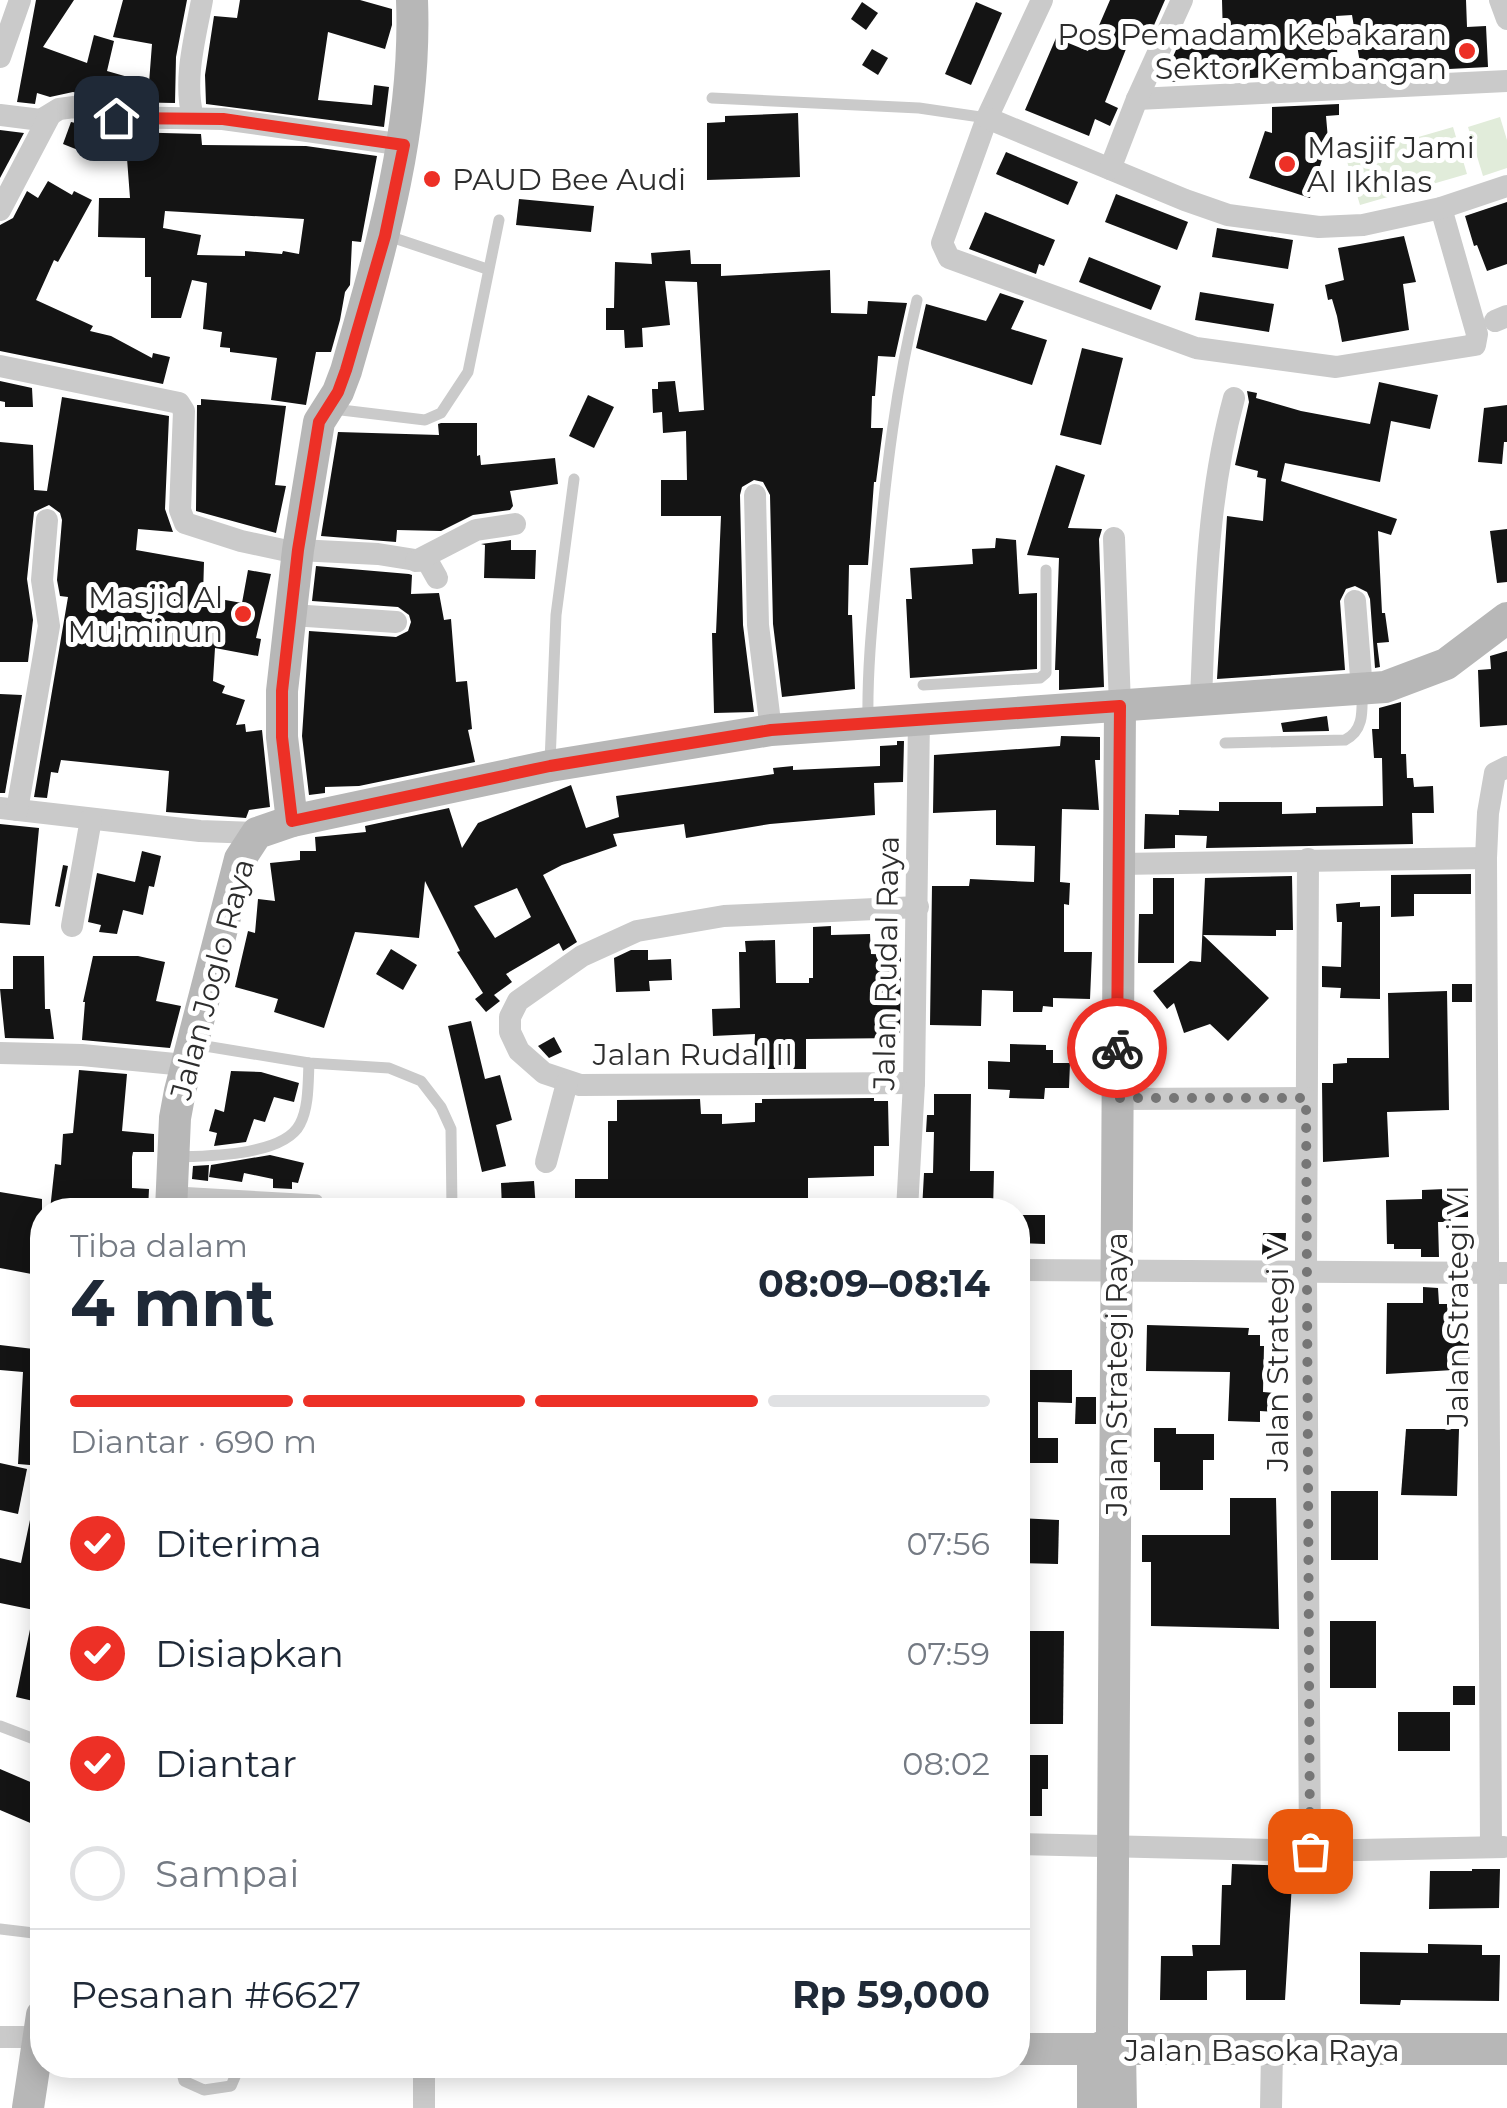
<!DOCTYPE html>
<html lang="id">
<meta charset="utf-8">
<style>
body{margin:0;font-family:Montserrat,sans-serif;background:#f2f2f3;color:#1f2937;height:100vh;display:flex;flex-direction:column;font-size:38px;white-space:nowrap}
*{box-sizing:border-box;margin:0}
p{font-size:32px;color:#747a83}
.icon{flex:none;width:55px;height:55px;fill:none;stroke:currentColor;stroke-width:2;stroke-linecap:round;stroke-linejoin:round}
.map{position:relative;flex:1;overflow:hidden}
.details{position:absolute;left:30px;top:1198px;width:1000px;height:880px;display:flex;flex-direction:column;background:#fff;border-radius:40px;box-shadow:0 5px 25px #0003}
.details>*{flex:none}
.pin{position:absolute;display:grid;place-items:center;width:85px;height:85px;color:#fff;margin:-42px;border-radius:20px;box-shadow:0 5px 15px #0006}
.courier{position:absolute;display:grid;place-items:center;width:100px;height:100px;margin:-50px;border:8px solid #ed3026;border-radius:50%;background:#fff;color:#222;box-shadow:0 2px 12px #0007}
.head em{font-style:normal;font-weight:700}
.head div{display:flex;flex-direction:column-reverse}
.head{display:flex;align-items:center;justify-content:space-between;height:170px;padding:0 40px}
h1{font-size:65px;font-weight:700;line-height:75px}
.bar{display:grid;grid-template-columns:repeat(4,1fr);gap:15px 10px;align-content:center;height:120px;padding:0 40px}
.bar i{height:12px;border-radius:8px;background:#e0e1e3}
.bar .active{background:#ed3026}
.bar p{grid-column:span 4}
.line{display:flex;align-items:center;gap:25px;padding:0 40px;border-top:2px solid #e0e1e3}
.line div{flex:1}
ol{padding:0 40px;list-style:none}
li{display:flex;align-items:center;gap:30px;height:110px}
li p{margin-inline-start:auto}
li .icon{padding:10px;border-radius:50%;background:#ed3026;color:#fff;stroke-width:4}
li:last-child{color:#747a83}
li i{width:55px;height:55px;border:5px solid #e0e1e3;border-radius:50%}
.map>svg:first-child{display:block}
</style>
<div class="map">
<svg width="1507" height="2108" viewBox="0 0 1507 2108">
<rect width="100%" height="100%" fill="#fff"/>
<!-- green -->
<g fill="#e1ecda">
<polygon points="1500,117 1507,140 1507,168 1483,176 1468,127"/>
<polygon points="1453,127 1467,174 1360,205 1346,158"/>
</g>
<!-- building -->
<g fill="#141414" fill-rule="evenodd">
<polygon points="36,0 74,0 43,47 87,63 94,35 114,41 107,71 149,83 152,44 113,37 123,0 187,0 176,57 175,103 118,102 73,92 50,97 37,93 35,104 17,102"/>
<polygon points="240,0 360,0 392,9 392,25 385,49 328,32 318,100 372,105 374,85 389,87 384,127 206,104 205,75 214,16 237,18"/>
<polygon points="1110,0 1165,0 1151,32 1137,27 1128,44 1105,102 1118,108 1110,126 1095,119 1089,136 1025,110 1056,38 1088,51"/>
<polygon points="1222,0 1466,0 1467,27 1486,26 1488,67 1449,69 1448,64 1361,69 1352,15 1336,16 1338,74 1168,82 1168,68 1180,41 1223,39"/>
<polygon points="862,2 878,13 866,30 851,19"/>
<polygon points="976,2 1002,13 971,85 945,74"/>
<polygon points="872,49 888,58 878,75 862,65"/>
<polygon points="1339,104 1339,115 1326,116 1329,151 1325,150 1310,198 1249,178 1265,131 1272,133 1272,107"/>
<polygon points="798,113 800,177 707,180 707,123 725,122 725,116"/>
<polygon points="71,122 110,131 98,158 63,144"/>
<polygon points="0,130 24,133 0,178"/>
<path d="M125 132 201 134 202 145 306 146 377 156 361 242 352 241 350 285 345 292 340 320 331 352H316L306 405 271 400 277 358 230 352V348L220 347 222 332 203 329 207 283 192 280 181 318H151V277H145V238L98 237 99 198H130ZM165 211 304 219 299 254 283 251 282 254 245 251V256L197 255 201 235 163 228Z"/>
<polygon points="1006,152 1078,182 1068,205 996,174"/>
<polygon points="48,181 72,195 74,191 92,200 58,262 54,260 36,300 93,326 90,331 111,336 152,358 153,353 170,357 163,384 0,351 0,225 13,218 27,191 38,198"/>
<polygon points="1116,194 1188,222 1177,250 1105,222"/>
<polygon points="519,199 594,206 591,232 516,225"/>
<polygon points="1507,202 1507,264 1487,271 1477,245 1474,246 1465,216"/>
<polygon points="985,212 1055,240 1044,266 1039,264 1036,274 969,249"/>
<polygon points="1217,228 1293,240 1288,269 1212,257"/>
<polygon points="1404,236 1416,282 1403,284 1409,330 1342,342 1337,316 1332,299 1328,300 1325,285 1344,280 1338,248"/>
<polygon points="690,250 691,264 721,264 721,276 830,270 831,313 867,314 868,301 907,303 895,357 878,356 875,396 872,396 871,428 883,428 876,482 874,482 868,565 849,565 848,615 852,615 855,689 782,697 773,624 770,495 763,482 754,480 742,487 740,495 743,625 754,712 714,713 712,633 716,633 721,516 661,516 661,480 687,480 686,431 663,433 662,412 653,413 652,389 658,389 658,382 675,381 679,412 704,410 697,282 665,281 670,325 642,328 643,347 625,348 624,330 606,330 606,308 614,308 615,262 652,264 651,253"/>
<polygon points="1089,257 1161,286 1151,310 1079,282"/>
<polygon points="1200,292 1274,304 1269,332 1195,320"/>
<polygon points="1000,293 1024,301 1011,329 1047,340 1032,385 916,348 926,304 986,321"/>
<polygon points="1082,348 1123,358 1101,445 1060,435"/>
<polygon points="0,381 32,388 33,407 5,407 5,402 0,401"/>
<polygon points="1379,382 1438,395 1430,429 1391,421 1380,482 1285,463 1281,481 1397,519 1391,535 1378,531 1382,613 1385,613 1389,642 1377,643 1380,667 1375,668 1370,599 1367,592 1355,586 1346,589 1340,601 1345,670 1217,679 1227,516 1263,521 1266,479 1257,477 1258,471 1235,465 1249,402 1247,391 1257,393 1256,398 1301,411 1370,424"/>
<polygon points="588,395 614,407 594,448 569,436"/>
<polygon points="62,397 169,416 165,509 173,532 138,529 136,550 204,562 203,596 242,603 248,570 271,574 256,638 261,639 258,656 215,648 213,681 225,686 222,693 245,700 236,725 245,724 246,732 262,730 270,807 249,810 246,818 166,812 169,771 61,760 58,773 51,772 47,798 34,797 68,597 60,596 57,580 62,520 60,513 49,505 34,512 27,579 33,620 28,662 0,662 0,442 33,445 34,490 47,491"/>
<polygon points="201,399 286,406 275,485 286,486 276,533 196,511 197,405 201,405"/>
<polygon points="1507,405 1507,442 1504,442 1502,464 1478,462 1484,408"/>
<polygon points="441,423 477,423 477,456 480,455 481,465 555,458 558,484 510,491 513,506 510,510 473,515 441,531 397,530 396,542 321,536 338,432 439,435 438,424"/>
<polygon points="1056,465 1085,475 1068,528 1102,529 1099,539 1104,687 1059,690 1059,670 1055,670 1059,558 1027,555"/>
<polygon points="1507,529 1507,582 1497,583 1490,531"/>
<polygon points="996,538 1016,540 1019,594 1037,593 1037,669 910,678 906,599 912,599 910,568 973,564 972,549 995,548"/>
<polygon points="511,540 511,550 536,550 535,579 484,578 485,545 481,544"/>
<polygon points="316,566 409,574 412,575 411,594 439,593 444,620 451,619 456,682 467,681 472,729 468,730 475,762 359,786 325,787 325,793 309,795 302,736 309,631 396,637 408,631 411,622 409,615 398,607 312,601"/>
<polygon points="1507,651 1507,725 1480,727 1478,670 1491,669 1490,656"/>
<polygon points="0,694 22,695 5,793 0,793"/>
<polygon points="1401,702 1401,754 1406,754 1407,778 1413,778 1414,787 1433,786 1434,813 1412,813 1413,844 1206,848 1207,836 1175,835 1175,848 1144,849 1145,814 1179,815 1179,810 1219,811 1219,802 1282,802 1282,814 1316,813 1316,807 1383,806 1382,758 1374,758 1372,729 1379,729 1379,708"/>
<polygon points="1327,716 1329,731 1283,732 1281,723"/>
<polygon points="1061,736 1100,737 1100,760 1095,760 1099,810 1062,809 1060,882 1070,883 1069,905 1064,904 1064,952 1092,952 1090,999 1053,998 1053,1007 1043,1006 1042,1012 1013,1012 1013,991 982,990 981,1026 930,1025 932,886 969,886 970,879 1034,882 1035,846 996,845 996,810 933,813 934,755 1060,746"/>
<path d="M897 741H904L903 782 874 783 875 815 770 824 686 838 684 824 613 834 617 846 562 865 543 875 577 942 563 951 559 943 506 974 512 982 494 995 500 1001 486 1012 475 999 483 993 457 952 460 951 425 881 419 938 355 932 324 1028 274 1012 278 999 235 987 248 931 255 933 258 899 275 901 270 863 300 860V851H316L315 837 366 832 365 826 449 808 462 848 478 823 571 785 586 828 619 817 616 796 774 774 773 768 793 766V770L880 766V746L897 745ZM517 888 531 917 495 938 474 906Z"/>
<polygon points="0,824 39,828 30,925 0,923"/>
<polygon points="142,851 161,856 154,887 149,886 143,915 123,910 117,934 99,932 101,925 88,922 97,873 135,882"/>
<polygon points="63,865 68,866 60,907 55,906"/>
<polygon points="1471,874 1471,894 1414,894 1414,916 1391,917 1391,875"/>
<polygon points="1292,876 1293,930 1276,930 1276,936 1203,935 1269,998 1228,1041 1210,1024 1184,1033 1174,1003 1167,1009 1153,991 1190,961 1201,962 1205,878"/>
<polygon points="1153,878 1174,878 1174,963 1138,963 1139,914 1153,914"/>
<polygon points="1360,902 1360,907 1380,906 1380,999 1340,998 1341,988 1322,987 1322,966 1341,967 1342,922 1337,922 1336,904"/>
<polygon points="831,926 831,935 870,934 871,954 901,955 900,1038 806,1039 806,1069 763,1069 763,1060 754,1059 755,1034 713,1036 712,1009 740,1008 739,952 746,952 745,941 775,940 776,983 809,983 809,978 813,978 813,927"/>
<polygon points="391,949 417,965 403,990 376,974"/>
<polygon points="631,950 648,950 648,960 671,959 672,980 649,981 650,991 616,992 614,958"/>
<polygon points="13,956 44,956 45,1009 50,1009 54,1039 5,1038 0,989 13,989"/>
<polygon points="93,956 138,956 165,962 156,1001 181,1006 170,1048 82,1040 85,1002 83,1002"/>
<rect x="1452" y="984" width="20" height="18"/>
<polygon points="1447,991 1449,1110 1387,1112 1389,1157 1323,1162 1322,1083 1333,1083 1333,1064 1347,1063 1347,1058 1389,1058 1388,993"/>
<polygon points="471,1021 485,1079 500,1075 512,1120 496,1125 506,1166 482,1172 448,1026"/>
<polygon points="554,1037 562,1052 549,1058 538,1046"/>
<polygon points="1010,1044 1046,1045 1046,1050 1053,1050 1053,1063 1070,1063 1069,1088 1045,1088 1044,1099 1009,1098 1010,1090 988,1089 988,1061 1010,1062"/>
<polygon points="79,1070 127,1074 122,1131 154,1134 154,1152 133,1152 132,1157 132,1188 149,1189 148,1210 107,1206 107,1210 50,1210 55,1164 61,1165 63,1134 73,1133"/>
<polygon points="231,1071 261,1072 299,1083 294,1102 274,1097 265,1122 254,1119 246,1142 214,1146 217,1133 209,1131 215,1109 224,1112"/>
<polygon points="934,1094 971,1094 970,1171 994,1171 993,1210 922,1210 924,1173 933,1173 934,1132 926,1132 927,1115 934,1115"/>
<polygon points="874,1098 874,1101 888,1101 889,1146 874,1146 874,1176 808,1178 808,1210 575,1210 575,1179 608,1179 608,1121 617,1121 617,1100 700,1099 701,1114 722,1114 722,1124 755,1122 755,1103 762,1103 762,1099"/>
<polygon points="270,1155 304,1163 298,1183 292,1182 292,1189 273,1188 273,1179 244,1173 242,1182 209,1177 211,1165"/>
<polygon points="209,1165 208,1181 192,1179 193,1166"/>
<polygon points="534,1181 536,1210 502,1210 501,1183"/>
<polygon points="1468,1188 1468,1217 1450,1217 1451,1222 1438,1222 1439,1257 1421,1257 1421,1249 1394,1249 1394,1244 1387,1244 1386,1200 1422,1199 1422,1190"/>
<polygon points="0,1192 42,1199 42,1276 0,1268"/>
<polygon points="1018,1215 1045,1215 1045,1244 1018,1243"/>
<polygon points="1263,1233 1286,1233 1285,1256 1262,1255"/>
<polygon points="1423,1287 1438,1288 1439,1304 1467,1304 1470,1369 1386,1374 1387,1303 1423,1303"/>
<polygon points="1147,1325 1249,1328 1248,1335 1260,1335 1260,1346 1264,1346 1263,1392 1274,1393 1274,1412 1260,1411 1260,1422 1228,1421 1230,1372 1146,1371"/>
<polygon points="0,1345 42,1350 40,1379 42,1379 42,1466 18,1464 23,1372 0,1370"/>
<polygon points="1018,1370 1072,1370 1072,1403 1038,1402 1038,1438 1058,1438 1058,1463 1018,1463"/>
<polygon points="1076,1397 1096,1397 1096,1424 1075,1424"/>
<polygon points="1154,1428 1176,1428 1176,1434 1214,1434 1214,1460 1203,1460 1203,1490 1160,1490 1160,1462 1154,1462"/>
<polygon points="1406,1429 1459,1429 1457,1496 1401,1495"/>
<polygon points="0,1463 27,1469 18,1514 0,1510"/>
<rect x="1331" y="1491" width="47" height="69"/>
<polygon points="35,1496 42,1497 42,1703 16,1697 34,1610 0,1603 0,1558 21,1563"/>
<polygon points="1230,1498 1276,1498 1279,1629 1151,1626 1151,1562 1142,1562 1142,1535 1230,1535"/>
<polygon points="1018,1518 1059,1520 1058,1564 1018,1563"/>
<rect x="1330" y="1621" width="46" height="67"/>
<polygon points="1018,1631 1064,1631 1063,1724 1018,1724"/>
<rect x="1453" y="1686" width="22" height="19"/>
<rect x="1398" y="1712" width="52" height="39"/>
<polygon points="1018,1755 1048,1755 1048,1789 1042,1789 1042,1816 1018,1816"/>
<polygon points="0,1769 42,1787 42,1828 0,1810"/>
<polygon points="1232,1864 1293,1866 1285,2000 1246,2000 1246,1970 1207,1971 1207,2000 1160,2000 1161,1956 1193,1956 1192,1945 1220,1945 1222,1885 1231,1885"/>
<polygon points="1472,1869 1500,1869 1499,1908 1429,1909 1430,1871 1472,1871"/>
<polygon points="1428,1944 1482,1945 1482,1955 1500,1955 1499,2001 1401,2000 1400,2005 1360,2004 1360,1952 1428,1953"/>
</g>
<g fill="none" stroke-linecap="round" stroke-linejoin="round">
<!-- lane -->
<g stroke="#cacaca" stroke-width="11">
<polyline points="712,98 919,108 987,118"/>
<polyline points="385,235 487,269"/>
<polyline points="333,409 425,420 441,413 468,372 499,220"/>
<polyline points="923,685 1040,678 1046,673 1046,570"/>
<path d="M868 721C867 667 873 613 878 559 886 471 896 386 917 300"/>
<path d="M1225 743 1345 740C1365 730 1362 709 1362 690"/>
<polyline points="550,762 556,615 574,479"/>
<polyline points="193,1044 309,1063 389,1068 421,1081 441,1107 451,1129 452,1210"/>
<path d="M176 1157C207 1156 284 1156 300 1124 309 1107 308 1082 309 1063"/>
<polyline points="177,1192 317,1200"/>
<polyline points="0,1726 42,1742"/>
<polyline points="0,1929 42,1934"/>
<polyline points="180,2065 184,2081 204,2090 231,2086 240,2065"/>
</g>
<!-- street -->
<g stroke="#cacaca" stroke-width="22">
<polyline points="1042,0 987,118 942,243 949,258 1196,348 1336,367 1475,345 1477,334 1441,208"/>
<polyline points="1500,0 1507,19"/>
<polyline points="0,57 20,0"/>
<polyline points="1137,99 1507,81"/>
<polyline points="0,115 41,120 59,109 74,107 116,117 223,119 404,145"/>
<path d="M193 118C183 79 195 39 202 0"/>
<polyline points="987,118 1185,200 1228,215 1319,227 1363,225 1441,208 1507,186"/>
<polyline points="1110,169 1137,99 1182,0"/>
<polyline points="0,210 49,117"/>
<polyline points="1495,321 1507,316"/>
<polyline points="0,366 179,403 184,411 180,510 185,523 241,541 297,553"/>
<polyline points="755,495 758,625 771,730"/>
<polyline points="1114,538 1120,706"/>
<polyline points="298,550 378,554 428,562 437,578"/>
<polyline points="416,561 476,530 515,524"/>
<polyline points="1355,601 1362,690"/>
<polyline points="292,615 396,622"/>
<path d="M1201 700C1205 600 1207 496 1234 398"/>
<polyline points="0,808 200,831 257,833"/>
<polyline points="17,810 49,626 42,580 47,520"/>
<polyline points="1308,859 1306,1272 1310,1851"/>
<polyline points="1120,864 1486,858"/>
<polyline points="72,926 91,819"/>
<polyline points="0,1053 82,1055 185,1065"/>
<polyline points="914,1083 580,1085 544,1073 519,1051 510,1032 510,1017 518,1001 582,956 637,931 724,916 918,907"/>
<polyline points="1116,1099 1306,1098"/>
<polyline points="546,1162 567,1083"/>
<polyline points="907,1210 914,1083 919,718"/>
<polyline points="1018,1270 1507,1273"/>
<polyline points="1018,1844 1310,1851 1504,1847"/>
<polyline points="1491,1847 1486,858 1488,813 1495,773 1507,767"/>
<polyline points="0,2037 38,2037"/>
<polyline points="424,2065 424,2108"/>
<polyline points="1271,2108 1272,2050"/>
</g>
<!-- secondary -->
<g stroke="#b7b7b7" stroke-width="32">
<polyline points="1120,706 1112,2027 1112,2042 1120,2051 1121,2108"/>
<path d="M292 821 282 737V691L298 550 319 422 338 392 346 371C381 249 417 128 412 0"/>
<polyline points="171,1210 175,1118 180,1091 240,859 257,833 292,821 550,766 771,730 1385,687 1446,664 1507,618"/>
<polyline points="1018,2049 1507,2049"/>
<polyline points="28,2108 42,2015"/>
<polyline points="1093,2108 1093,2051 1112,2042"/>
</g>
</g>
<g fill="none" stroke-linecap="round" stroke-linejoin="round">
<!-- done -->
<polyline stroke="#767676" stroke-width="10" stroke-dasharray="0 18" points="1117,1048 1116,1098 1306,1098 1310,1851"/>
<!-- route -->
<polyline stroke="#ed3026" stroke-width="12" points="116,118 223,119 404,145 385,236 346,370 338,392 319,422 298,550 282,691 282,737 292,821 550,766 771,730 1120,706 1117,1048"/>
</g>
<!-- markers -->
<g fill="#ed3026" stroke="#fff" stroke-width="4">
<circle cx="1467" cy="51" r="10"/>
<circle cx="1287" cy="164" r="10"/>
<circle cx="432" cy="179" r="10"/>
<circle cx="243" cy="614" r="10"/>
</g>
<g text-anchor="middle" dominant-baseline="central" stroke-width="10" stroke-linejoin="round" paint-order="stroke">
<!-- poi labels -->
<g font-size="30" fill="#2d2d2d" stroke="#fff" text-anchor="end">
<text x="1447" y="34">Pos Pemadam Kebakaran<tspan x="1447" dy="34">Sektor Kembangan</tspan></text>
<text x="1307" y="147" text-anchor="start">Masjif Jami<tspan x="1307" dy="34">Al Ikhlas</tspan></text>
<text x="452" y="179" text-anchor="start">PAUD Bee Audi</text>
<text x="223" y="597">Masjid Al<tspan x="223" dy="34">Mu'minun</tspan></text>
</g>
<!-- street labels -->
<g font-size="30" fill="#2d2d2d" stroke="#fff">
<text transform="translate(886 963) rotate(-89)">Jalan Rudal Raya</text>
<text transform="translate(212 979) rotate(-75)">Jalan Joglo Raya</text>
<text x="693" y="1054">Jalan Rudal II</text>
<text transform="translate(1457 1306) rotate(-90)">Jalan Strategi VI</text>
<text transform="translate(1277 1355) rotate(-90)">Jalan Strategi V</text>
<text transform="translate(1116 1374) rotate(-90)">Jalan Strategi Raya</text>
<text x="1262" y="2050">Jalan Basoka Raya</text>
</g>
</g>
</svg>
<div class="pin" style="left:1310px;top:1851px;background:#ea580c"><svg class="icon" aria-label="bag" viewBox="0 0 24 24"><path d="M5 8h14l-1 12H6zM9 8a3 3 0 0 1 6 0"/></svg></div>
<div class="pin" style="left:116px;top:118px;background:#1f2937"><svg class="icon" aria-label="home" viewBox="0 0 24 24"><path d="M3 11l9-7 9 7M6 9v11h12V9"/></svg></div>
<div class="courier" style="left:1117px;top:1048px"><svg class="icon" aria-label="bike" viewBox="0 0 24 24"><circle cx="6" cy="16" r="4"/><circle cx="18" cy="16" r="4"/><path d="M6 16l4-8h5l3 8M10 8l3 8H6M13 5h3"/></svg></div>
<section class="details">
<div class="head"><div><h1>4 mnt</h1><p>Tiba dalam</p></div><em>08:09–08:14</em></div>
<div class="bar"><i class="active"></i><i class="active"></i><i class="active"></i><i></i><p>Diantar · 690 m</p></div>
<ol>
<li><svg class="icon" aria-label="check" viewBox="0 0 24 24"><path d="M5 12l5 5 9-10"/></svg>Diterima<p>07:56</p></li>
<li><svg class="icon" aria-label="check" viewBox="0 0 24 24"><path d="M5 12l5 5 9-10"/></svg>Disiapkan<p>07:59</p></li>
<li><svg class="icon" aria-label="check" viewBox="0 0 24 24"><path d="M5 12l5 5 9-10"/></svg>Diantar<p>08:02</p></li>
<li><i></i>Sampai</li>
</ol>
<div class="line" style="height:130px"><div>Pesanan #6627</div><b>Rp 59,000</b></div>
</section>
</div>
